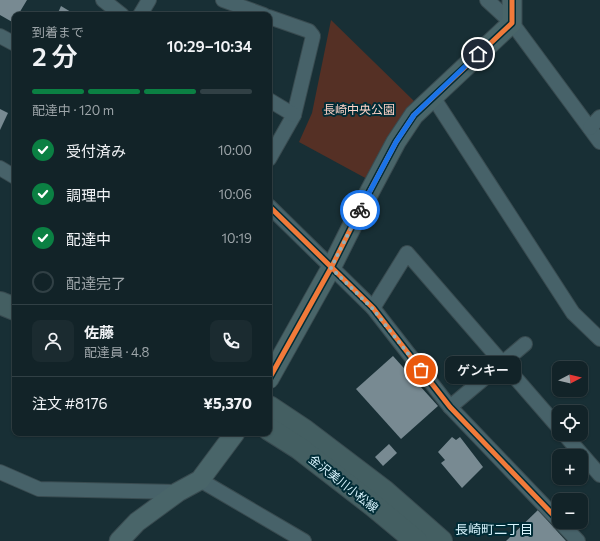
<!DOCTYPE html>
<html lang="ja">
<meta charset="utf-8">
<style>
body{margin:0;font-family:Commissioner,"Noto Sans JP",sans-serif;background:#1b2b30;color:#f1f3f6;height:100vh;display:flex;flex-direction:column;font-size:15px;white-space:nowrap}
*{box-sizing:border-box;margin:0}
p{font-size:13px;color:#9ca4a8}
.icon{flex:none;width:22px;height:22px;fill:none;stroke:currentColor;stroke-width:2;stroke-linecap:round;stroke-linejoin:round}
.map{position:relative;flex:1;overflow:hidden}
.sheet{position:absolute;left:12px;top:12px;width:260px;height:424px;display:flex;flex-direction:column;background:#122328;border-radius:8px;box-shadow:0 1px 3px #0004,0 0 0 1px #314045}
.sheet>*{flex:none}
.needle{width:26px;rotate:83deg}
.buttons{position:absolute;left:552px;top:361px;display:grid;gap:8px}
.buttons a{display:grid;place-items:center;width:36px;height:36px;border-radius:8px;background:#122328;box-shadow:0 1px 3px #0004,0 0 0 1px #314045;font-size:20px}
.pin{position:absolute;display:grid;place-items:center;width:34px;height:34px;color:#fff;margin:-17px;border:2px solid #fff;border-radius:50%;box-shadow:0 1px 4px #0007}
.courier{position:absolute;display:grid;place-items:center;width:40px;height:40px;margin:-20px;border:3px solid #1a73e8;border-radius:50%;background:#fff;color:#222;box-shadow:0 1px 5px #0007}
.bubble{position:absolute;height:28px;border-radius:8px;background:#122328;box-shadow:0 1px 3px #0004,0 0 0 1px #314045;font-size:13px;font-weight:600;line-height:28px;text-align:center}
.headline em{font-style:normal;font-weight:600}
.headline div{display:flex;flex-direction:column-reverse}
.headline{display:flex;align-items:center;justify-content:space-between;height:68px;padding:0 20px}
h1{font-size:26px;font-weight:600;line-height:30px}
.bar{display:grid;grid-template-columns:repeat(4,1fr);gap:6px 4px;align-content:center;height:48px;padding:0 20px}
.bar i{height:5px;border-radius:3px;background:#314045}
.bar .selected{background:#0b8043}
.bar p{grid-column:span 4}
.line{display:flex;align-items:center;gap:10px;padding:0 20px;border-top:1px solid #314045}
.line div{flex:1}
.round{display:grid;place-items:center;flex:none;width:42px;height:42px;border-radius:8px;background:#1b2b30}
ol{padding:0 20px;list-style:none}
li{display:flex;align-items:center;gap:12px;height:44px}
li p{margin-inline-start:auto}
li .icon{padding:4px;border-radius:50%;background:#0b8043;color:#fff;stroke-width:4}
li:last-child{color:#9ca4a8}
li i{width:22px;height:22px;border:2px solid #314045;border-radius:50%}
.map>svg:first-child{display:block}
</style>
<div class="map">
<svg width="600" height="541" viewBox="0 0 600 541">
<rect width="100%" height="100%" fill="#182f35"/>
<!-- green -->
<polygon fill="#553025" points="331,20 415,102 369,180 299,142 312,113"/>
<!-- building -->
<g fill="#788a92">
<polygon points="0,0 27,0 18,15 15,15 15,21 14,23 0,15"/>
<polygon points="61,6 76,15 57,15"/>
<polygon points="0,109 8,113 0,130"/>
<polygon points="393,356 438,406 401,439 356,389"/>
<polygon points="452,437 456,440 460,437 483,467 462,488 441,463 445,460 438,452"/>
<polygon points="389,444 397,453 383,466 375,457"/>
<polygon points="538,510 566,541 506,541"/>
</g>
<g fill="none" stroke-linecap="round" stroke-linejoin="round">
<!-- street casing -->
<g stroke="#394b50" stroke-width="16">
<g id="street">
<polyline points="103,0 122,15"/>
<polyline points="223,0 264,15"/>
<polyline points="487,0 512,23 600,142"/>
<polyline points="140,15 149,0"/>
<polyline points="269,17 309,31 313,36 294,115 269,159"/>
<polyline points="0,36 15,44"/>
<polyline points="433,97 573,313 600,339"/>
<polyline points="269,100 294,115"/>
<polyline points="590,128 600,117"/>
<polyline points="0,168 15,177"/>
<polyline points="269,206 373,308 450,407 559,521"/>
<polyline points="373,308 407,253 559,428"/>
<polyline points="450,407 525,344"/>
<polyline points="564,434 600,475"/>
<polyline points="0,472 39,489 178,492"/>
<polyline points="200,480 304,541"/>
<polyline points="560,522 578,541"/>
</g>
</g>
<!-- secondary casing -->
<g stroke="#394b50" stroke-width="21">
<g id="secondary">
<polyline points="269,379 331,268 362,206 396,142 414,115 512,23 512,0"/>
<polyline points="119,541 137,522 178,492 200,480 235,433"/>
</g>
</g>
<!-- primary casing -->
<g stroke="#394b50" stroke-width="24">
<g id="primary">
<polyline points="0,303 15,309"/>
<polyline points="269,407 305,431 384,491 441,541"/>
<polyline points="269,429 299,448 374,506 416,541"/>
</g>
</g>
<!-- street -->
<use href="#street" stroke="#476269" stroke-width="14"/>
<!-- secondary -->
<use href="#secondary" stroke="#496569" stroke-width="19"/>
<!-- primary -->
<use href="#primary" stroke="#445f62" stroke-width="22"/>
<!-- cycleway casing -->
<g stroke="#002c36" stroke-width="8">
<g id="cycleway">
<polyline points="269,206 373,308 450,407 559,521"/>
<polyline points="269,379 331,268 362,206 396,142 414,115 512,23 512,0"/>
</g>
</g>
<!-- cycleway -->
<use href="#cycleway" stroke="#f17a3a" stroke-width="5"/>
</g>
<g fill="none" stroke-linecap="round" stroke-linejoin="round">
<!-- done -->
<polyline stroke="#94afb7" stroke-width="4" stroke-dasharray="0 7.2" points="360,210 331,268 372,308 421,370"/>
<!-- route -->
<polyline stroke="#1a73e8" stroke-width="5" points="360,210 396,142 414,115 478,54"/>
</g>
<g text-anchor="middle" dominant-baseline="central" stroke-width="4" stroke-linejoin="round" paint-order="stroke">
<!-- park labels -->
<g font-size="12" fill="#fdd3c7" stroke="#002c36">
<text x="359" y="109">長崎中央公園</text>
</g>
<!-- street labels -->
<g font-size="12" fill="#d7f4fd" stroke="#002c36">
<text transform="translate(344 483) rotate(38)">金沢美川小松線</text>
</g>
<!-- neighbourhood labels -->
<g font-size="13" fill="#d7f4fd" stroke="#002c36">
<text x="494" y="529">長崎町二丁目</text>
</g>
</g>
</svg>
<div class="buttons">
<a><svg class="needle" viewBox="-14 -14 28 28"><path d="M0-13l5 13h-10z" fill="#e53935"/><path d="M0 13l5-13h-10z" fill="#9ca4a8"/></svg></a>
<a><svg class="icon" aria-label="locate" viewBox="0 0 24 24"><circle cx="12" cy="12" r="6"/><path d="M12 2v4M12 18v4M2 12h4M18 12h4"/></svg></a>
<a>+</a>
<a>−</a>
</div>
<div class="pin" style="left:421px;top:370px;background:#ea580c"><svg class="icon" aria-label="bag" viewBox="0 0 24 24"><path d="M5 8h14l-1 12H6zM9 8a3 3 0 0 1 6 0"/></svg></div>
<div class="pin" style="left:478px;top:54px;background:#1f2937"><svg class="icon" aria-label="home" viewBox="0 0 24 24"><path d="M3 11l9-7 9 7M6 9v11h12V9"/></svg></div>
<div class="courier" style="left:360px;top:210px"><svg class="icon" aria-label="bike" viewBox="0 0 24 24"><circle cx="6" cy="16" r="4"/><circle cx="18" cy="16" r="4"/><path d="M6 16l4-8h5l3 8M10 8l3 8H6M13 5h3"/></svg></div>
<div class="bubble" style="left:445px;top:356px;width:76px">ゲンキー</div>
<section class="sheet">
<div class="headline"><div><h1>2 分</h1><p>到着まで</p></div><em>10:29–10:34</em></div>
<div class="bar"><i class="selected"></i><i class="selected"></i><i class="selected"></i><i></i><p>配達中 · 120 m</p></div>
<ol>
<li><svg class="icon" aria-label="check" viewBox="0 0 24 24"><path d="M5 12l5 5 9-10"/></svg>受付済み<p>10:00</p></li>
<li><svg class="icon" aria-label="check" viewBox="0 0 24 24"><path d="M5 12l5 5 9-10"/></svg>調理中<p>10:06</p></li>
<li><svg class="icon" aria-label="check" viewBox="0 0 24 24"><path d="M5 12l5 5 9-10"/></svg>配達中<p>10:19</p></li>
<li><i></i>配達完了</li>
</ol>
<div class="line" style="height:72px"><a class="round"><svg class="icon" aria-label="person" viewBox="0 0 24 24"><circle cx="12" cy="8" r="4"/><path d="M4 21q1-7 8-7t8 7"/></svg></a><div><b>佐藤</b><p>配達員 · 4.8</p></div><a class="round"><svg class="icon" aria-label="phone" viewBox="0 0 24 24"><path d="M5 4h4l2 5-3 2q2 4 5 5l2-3 5 2v4C11 20 4 13 5 4z"/></svg></a></div>
<div class="line" style="height:52px"><div>注文 #8176</div><b>¥5,370</b></div>
</section>
</div>
